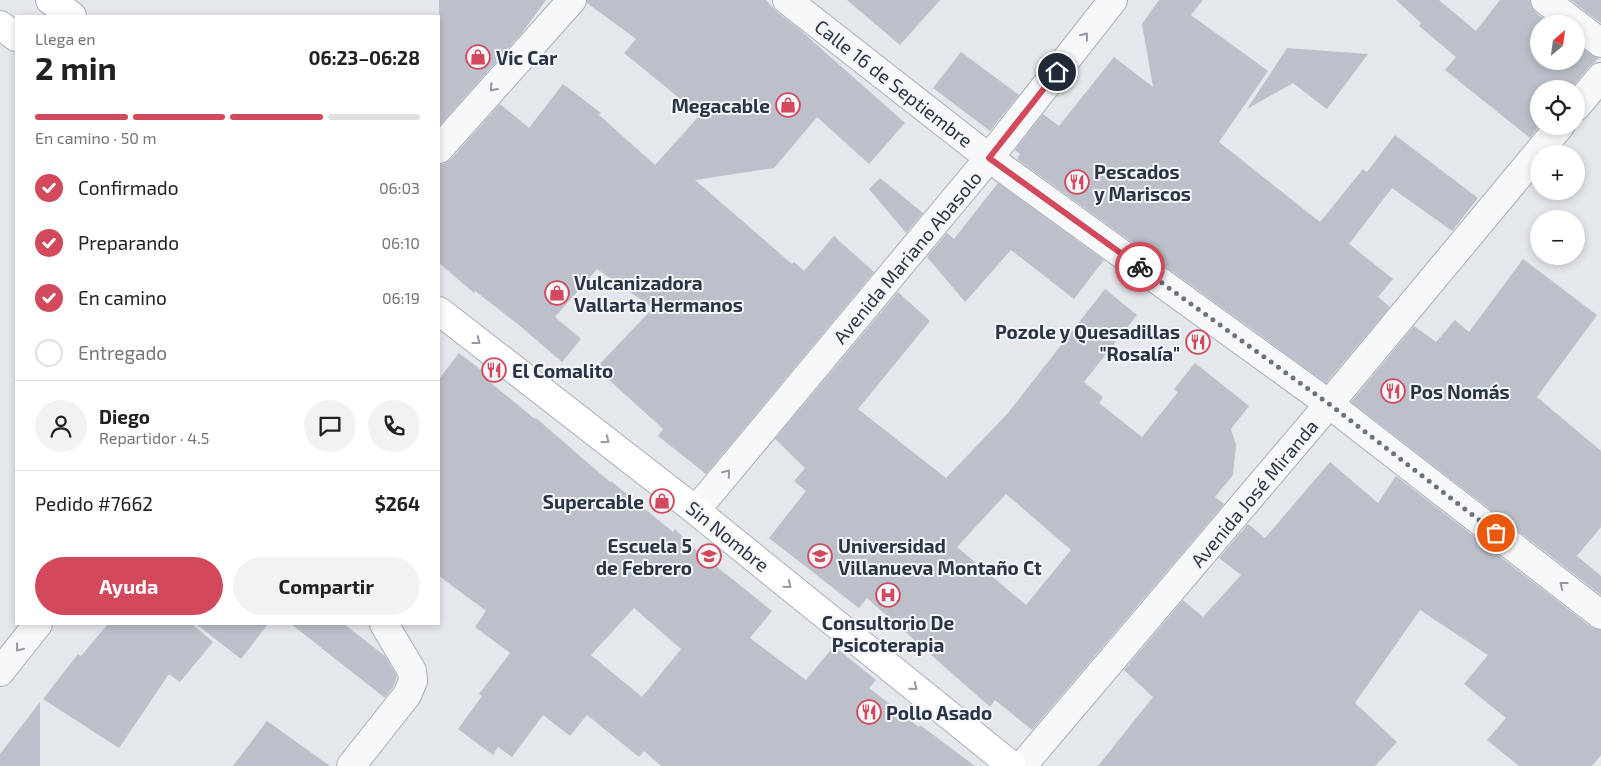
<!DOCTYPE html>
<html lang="es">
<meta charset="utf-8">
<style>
body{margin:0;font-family:"Exo 2",sans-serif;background:#f2f2f2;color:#202124;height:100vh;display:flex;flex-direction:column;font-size:19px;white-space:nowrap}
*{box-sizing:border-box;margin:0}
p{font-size:16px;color:#757577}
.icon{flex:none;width:28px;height:28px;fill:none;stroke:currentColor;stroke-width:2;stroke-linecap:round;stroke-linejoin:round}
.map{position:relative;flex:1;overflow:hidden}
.drawer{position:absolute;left:15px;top:15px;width:425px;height:610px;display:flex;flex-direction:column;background:#fff;border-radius:0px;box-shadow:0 2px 8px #0003}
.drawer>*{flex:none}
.needle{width:32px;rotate:29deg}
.tools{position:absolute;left:1530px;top:15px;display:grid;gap:10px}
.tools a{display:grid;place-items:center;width:55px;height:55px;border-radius:50%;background:#fff;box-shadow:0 2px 8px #0003;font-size:25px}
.pin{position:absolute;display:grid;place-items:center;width:42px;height:42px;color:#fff;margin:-21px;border:2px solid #fff;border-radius:50%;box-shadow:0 1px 5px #0007}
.courier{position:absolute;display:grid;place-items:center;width:50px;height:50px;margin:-25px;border:4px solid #d1495b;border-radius:50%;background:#fff;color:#222;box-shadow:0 1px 6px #0007}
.summary em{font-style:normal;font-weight:700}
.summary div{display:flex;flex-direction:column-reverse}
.summary{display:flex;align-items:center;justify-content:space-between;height:85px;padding:0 20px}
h1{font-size:32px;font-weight:700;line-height:38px}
.bar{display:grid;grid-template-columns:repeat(4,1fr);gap:8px 5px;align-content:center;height:60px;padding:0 20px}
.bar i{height:6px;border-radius:4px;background:#e0e0e0}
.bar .active{background:#d1495b}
.bar p{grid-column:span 4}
.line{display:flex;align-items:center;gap:12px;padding:0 20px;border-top:1px solid #e0e0e0}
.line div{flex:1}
.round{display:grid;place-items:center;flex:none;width:52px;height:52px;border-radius:26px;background:#f2f2f2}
ol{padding:0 20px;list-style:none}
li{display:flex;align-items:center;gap:15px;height:55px}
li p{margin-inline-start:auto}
li .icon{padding:5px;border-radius:50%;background:#d1495b;color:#fff;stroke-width:4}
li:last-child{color:#757577}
li i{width:28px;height:28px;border:2px solid #e0e0e0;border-radius:50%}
.cta{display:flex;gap:10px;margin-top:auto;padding:10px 20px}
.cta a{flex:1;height:58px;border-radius:30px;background:#d1495b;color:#fff;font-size:20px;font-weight:700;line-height:58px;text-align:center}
.cta a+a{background:#f2f2f2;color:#202124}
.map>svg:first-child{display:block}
</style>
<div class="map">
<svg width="1601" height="766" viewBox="0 0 1601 766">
<rect width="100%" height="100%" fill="#e4e7ec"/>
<!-- building -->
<g fill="#bbc0ca" fill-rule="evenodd">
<polygon points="439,0 546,0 521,34 439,126"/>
<polygon points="587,0 766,0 777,12 799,29 905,123 869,164 817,117 774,168 695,180 792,264 794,262 804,271 834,236 874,272 706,474 658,436 663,429 596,368 653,308 597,269 555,317 581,339 562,362 519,325 475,291 474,293 439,263 439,164 444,164 451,159 500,104 529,128 563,84 601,113 599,115 655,165 700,115 624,53 636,39 587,3"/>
<polygon points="847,0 940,0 900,45"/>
<polygon points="1159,0 1203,0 1191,15 1268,71 1219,142 1320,222 1363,169 1367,172 1395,135 1478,198 1452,231 1392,188 1349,244 1393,279 1378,297 1390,307 1326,383 1017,159 1020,154 1015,150 1043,114 1059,126 1114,57 1153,87 1142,24"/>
<polygon points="1396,0 1439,0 1476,31 1500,0 1530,0 1531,6 1535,12 1550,24 1539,24 1539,61 1576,61 1576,44 1592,55 1599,58 1589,67 1571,89 1539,89 1539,126 1530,138 1445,70 1456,57 1419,26 1421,23"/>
<polygon points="1571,0 1601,0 1601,23 1586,12"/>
<polygon points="1287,48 1368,54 1327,109 1293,83 1247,109"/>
<polygon points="961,52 1019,95 990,131 933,88"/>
<polygon points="880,178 923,213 906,233 869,189"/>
<polygon points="998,183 1104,260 1074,299 1011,250 965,302 927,257 947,233 954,239"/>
<polygon points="1523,259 1597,315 1537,397 1601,451 1601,527 1577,556 1601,576 1601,595 1351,402 1414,326 1436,342 1455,320 1469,332"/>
<path d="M1105 289 1137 315 1084 382 1103 397 1099 403 1142 437 1178 392 1174 389 1195 363 1249 406 1231 429 1236 445 1233 475 1215 497 1224 504 1032 730 995 700 990 707 867 598 859 608 769 538 806 491 794 481 805 468 775 439 898 292 930 321 858 409 946 478 1008 413ZM1006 494 1071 550 1026 605 957 547Z"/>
<path d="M459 353 489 376 486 379 535 419 536 418 610 482 611 481 673 532 675 529 696 550 772 611 750 638 806 680 834 646 876 680 869 688 919 727 920 725 975 766H661L644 751 639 757 587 715 570 736 543 715 512 757 498 747 493 755 458 729 482 696 479 694 510 653 475 627 486 611 439 576V379ZM634 608 681 649 642 697 591 655Z"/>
<polygon points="1330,462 1378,503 1396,476 1591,627 1601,630 1601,755 1592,766 1519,766 1487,740 1506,718 1464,684 1488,655 1420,610 1355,703 1397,742 1375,766 1098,766 1153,697 1124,670 1183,600 1203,617 1241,575 1219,558 1248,524 1265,538"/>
<polygon points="108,624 192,624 213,642 180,682 169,674 119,748 43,699 78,654 81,656"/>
<polygon points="196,624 268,624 241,659"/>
<polygon points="291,624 344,624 385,656 397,676 393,687 385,698"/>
<polygon points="40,702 40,766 0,766 0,754"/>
<polygon points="267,721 330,766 233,766"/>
</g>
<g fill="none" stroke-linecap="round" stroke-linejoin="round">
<!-- minor casing -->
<g stroke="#a9aeb7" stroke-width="30">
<g id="minor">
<polyline points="787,0 989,158 1329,404 1601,615"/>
<polyline points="1545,0 1576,24"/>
<polyline points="1576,24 1601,43"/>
<polyline points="1576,107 1601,77"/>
<polyline points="696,510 989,158 1113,0"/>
<polyline points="351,766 407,695 413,681 412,671 384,624"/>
<polyline points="1022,766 1329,404 1560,126"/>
</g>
</g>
<!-- tertiary casing -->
<g stroke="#a9aeb7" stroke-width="30">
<g id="tertiary">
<polyline points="439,149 572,0"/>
<polyline points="0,672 38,624"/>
</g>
</g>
<!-- secondary casing -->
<g stroke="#a9aeb7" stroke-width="30">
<g id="secondary">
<polyline points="50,0 72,16"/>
<polyline points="0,25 16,37"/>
<polyline points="439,311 685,502 1012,766"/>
</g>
</g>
<!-- minor -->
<use href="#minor" stroke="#f7f8fa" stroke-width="28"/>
<!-- tertiary -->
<use href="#tertiary" stroke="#f7f8fa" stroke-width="28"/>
<!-- secondary -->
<use href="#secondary" stroke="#fff" stroke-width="28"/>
</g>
<!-- one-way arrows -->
<defs><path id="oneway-chevron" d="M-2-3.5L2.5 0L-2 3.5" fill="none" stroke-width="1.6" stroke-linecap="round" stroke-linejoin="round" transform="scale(1.25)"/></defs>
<g stroke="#9196a0">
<use href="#oneway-chevron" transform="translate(1085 36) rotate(-52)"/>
<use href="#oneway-chevron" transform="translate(493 88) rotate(132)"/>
<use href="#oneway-chevron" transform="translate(727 473) rotate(-51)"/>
<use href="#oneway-chevron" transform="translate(1563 585) rotate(-142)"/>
<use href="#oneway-chevron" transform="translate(19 648) rotate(128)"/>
</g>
<g stroke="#959aa2">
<use href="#oneway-chevron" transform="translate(477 341) rotate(38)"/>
<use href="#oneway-chevron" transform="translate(606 440) rotate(38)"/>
<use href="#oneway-chevron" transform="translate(788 585) rotate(39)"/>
<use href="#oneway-chevron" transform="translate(914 687) rotate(39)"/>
</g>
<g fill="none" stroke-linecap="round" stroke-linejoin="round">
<!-- done -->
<polyline stroke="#6c737f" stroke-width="5" stroke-dasharray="0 9" points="1140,267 1329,404 1496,533"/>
<!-- route -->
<polyline stroke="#d1495b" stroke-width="6" points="1057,72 989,158 1140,267"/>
</g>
<!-- icons -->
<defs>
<g id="shop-ring" transform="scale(1.25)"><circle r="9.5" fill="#f4f6f9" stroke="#d1495b" stroke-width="1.5"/><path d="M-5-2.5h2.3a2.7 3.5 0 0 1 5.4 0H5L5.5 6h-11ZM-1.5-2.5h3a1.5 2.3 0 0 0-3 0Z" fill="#d1495b"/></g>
<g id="restaurant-ring" transform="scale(1.25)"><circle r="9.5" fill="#f4f6f9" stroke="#d1495b" stroke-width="1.5"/><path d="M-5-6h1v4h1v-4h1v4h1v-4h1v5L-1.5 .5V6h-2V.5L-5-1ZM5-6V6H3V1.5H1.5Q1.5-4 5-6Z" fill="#d1495b"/></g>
<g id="school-ring" transform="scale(1.25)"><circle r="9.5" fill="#f4f6f9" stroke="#d1495b" stroke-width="1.5"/><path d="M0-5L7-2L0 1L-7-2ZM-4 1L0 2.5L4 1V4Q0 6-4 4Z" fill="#d1495b"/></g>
<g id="university-ring" transform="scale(1.25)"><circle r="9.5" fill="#f4f6f9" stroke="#d1495b" stroke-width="1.5"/><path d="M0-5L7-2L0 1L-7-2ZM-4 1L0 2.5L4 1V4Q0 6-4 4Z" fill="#d1495b"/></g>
<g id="hospital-ring" transform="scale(1.25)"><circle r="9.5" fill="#f4f6f9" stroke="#d1495b" stroke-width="1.5"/><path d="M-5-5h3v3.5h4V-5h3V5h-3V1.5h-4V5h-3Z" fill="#d1495b"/></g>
</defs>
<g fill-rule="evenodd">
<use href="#shop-ring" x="478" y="57"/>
<use href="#shop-ring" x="788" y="105"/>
<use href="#restaurant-ring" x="1077" y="182"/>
<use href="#shop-ring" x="557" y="293"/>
<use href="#restaurant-ring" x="1198" y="342"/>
<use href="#restaurant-ring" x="494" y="370"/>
<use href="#restaurant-ring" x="1393" y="391"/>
<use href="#shop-ring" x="662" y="501"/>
<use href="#school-ring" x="709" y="556"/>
<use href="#university-ring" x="820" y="556"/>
<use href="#hospital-ring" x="888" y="595"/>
<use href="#restaurant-ring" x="869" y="712"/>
</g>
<g text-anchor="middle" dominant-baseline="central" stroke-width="4" stroke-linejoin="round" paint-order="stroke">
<!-- poi labels -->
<g font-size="19" font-weight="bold" fill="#2b3445" stroke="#f4f6f9" text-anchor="start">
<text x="496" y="57">Vic Car</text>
<text x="770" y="105" text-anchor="end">Megacable</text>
<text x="1094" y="171">Pescados<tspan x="1094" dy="22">y Mariscos</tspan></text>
<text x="574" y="282">Vulcanizadora<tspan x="574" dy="22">Vallarta Hermanos</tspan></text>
<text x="1180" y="331" text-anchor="end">Pozole y Quesadillas<tspan x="1180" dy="22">"Rosalía"</tspan></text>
<text x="512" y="370">El Comalito</text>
<text x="1410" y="391">Pos Nomás</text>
<text x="644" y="501" text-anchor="end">Supercable</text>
<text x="692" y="545" text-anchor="end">Escuela 5<tspan x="692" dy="22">de Febrero</tspan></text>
<text x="838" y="545">Universidad<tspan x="838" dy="22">Villanueva Montaño Ct</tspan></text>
<text x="888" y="622" text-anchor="middle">Consultorio De<tspan x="888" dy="22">Psicoterapia</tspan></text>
<text x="886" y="712">Pollo Asado</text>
</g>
<!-- street labels -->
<g font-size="19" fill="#2b3445" stroke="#f4f6f9">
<text transform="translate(894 83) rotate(38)">Calle 16 de Septiembre</text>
<text transform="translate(907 257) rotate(-50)">Avenida Mariano Abasolo</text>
<text transform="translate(1254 493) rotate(-50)">Avenida José Miranda</text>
<text transform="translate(728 536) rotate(39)">Sin Nombre</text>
</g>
</g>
</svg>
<div class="tools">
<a><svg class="needle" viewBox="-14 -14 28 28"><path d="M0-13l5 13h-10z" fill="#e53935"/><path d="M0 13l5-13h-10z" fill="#757577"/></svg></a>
<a><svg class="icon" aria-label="locate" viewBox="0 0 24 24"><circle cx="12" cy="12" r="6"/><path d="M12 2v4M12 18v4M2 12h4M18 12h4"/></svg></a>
<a>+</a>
<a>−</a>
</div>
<div class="pin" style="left:1496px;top:533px;background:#ea580c"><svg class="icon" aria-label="bag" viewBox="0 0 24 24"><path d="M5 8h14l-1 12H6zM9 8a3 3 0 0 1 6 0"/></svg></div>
<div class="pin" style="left:1057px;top:72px;background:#1f2937"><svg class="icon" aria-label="home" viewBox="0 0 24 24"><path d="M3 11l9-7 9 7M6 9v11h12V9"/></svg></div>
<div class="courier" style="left:1140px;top:267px"><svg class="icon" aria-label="bike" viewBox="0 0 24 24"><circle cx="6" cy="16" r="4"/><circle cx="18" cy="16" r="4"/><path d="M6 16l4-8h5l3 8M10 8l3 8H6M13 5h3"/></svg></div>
<section class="drawer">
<div class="summary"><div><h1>2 min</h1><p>Llega en</p></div><em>06:23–06:28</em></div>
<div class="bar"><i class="active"></i><i class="active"></i><i class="active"></i><i></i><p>En camino · 50 m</p></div>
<ol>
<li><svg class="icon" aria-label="check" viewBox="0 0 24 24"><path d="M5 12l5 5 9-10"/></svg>Confirmado<p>06:03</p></li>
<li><svg class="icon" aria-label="check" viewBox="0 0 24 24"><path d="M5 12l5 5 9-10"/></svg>Preparando<p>06:10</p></li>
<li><svg class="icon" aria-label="check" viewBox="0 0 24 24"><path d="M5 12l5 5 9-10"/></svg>En camino<p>06:19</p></li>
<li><i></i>Entregado</li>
</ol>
<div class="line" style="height:90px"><a class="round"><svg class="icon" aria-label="person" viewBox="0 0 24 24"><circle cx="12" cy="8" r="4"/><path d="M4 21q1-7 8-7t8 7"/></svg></a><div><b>Diego</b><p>Repartidor · 4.5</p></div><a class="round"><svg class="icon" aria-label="chat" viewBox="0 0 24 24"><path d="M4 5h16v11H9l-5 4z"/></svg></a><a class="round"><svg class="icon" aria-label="phone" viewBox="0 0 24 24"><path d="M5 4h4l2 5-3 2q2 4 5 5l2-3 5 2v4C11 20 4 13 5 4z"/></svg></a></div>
<div class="line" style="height:65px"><div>Pedido #7662</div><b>$264</b></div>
<div class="cta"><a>Ayuda</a><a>Compartir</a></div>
</section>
</div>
